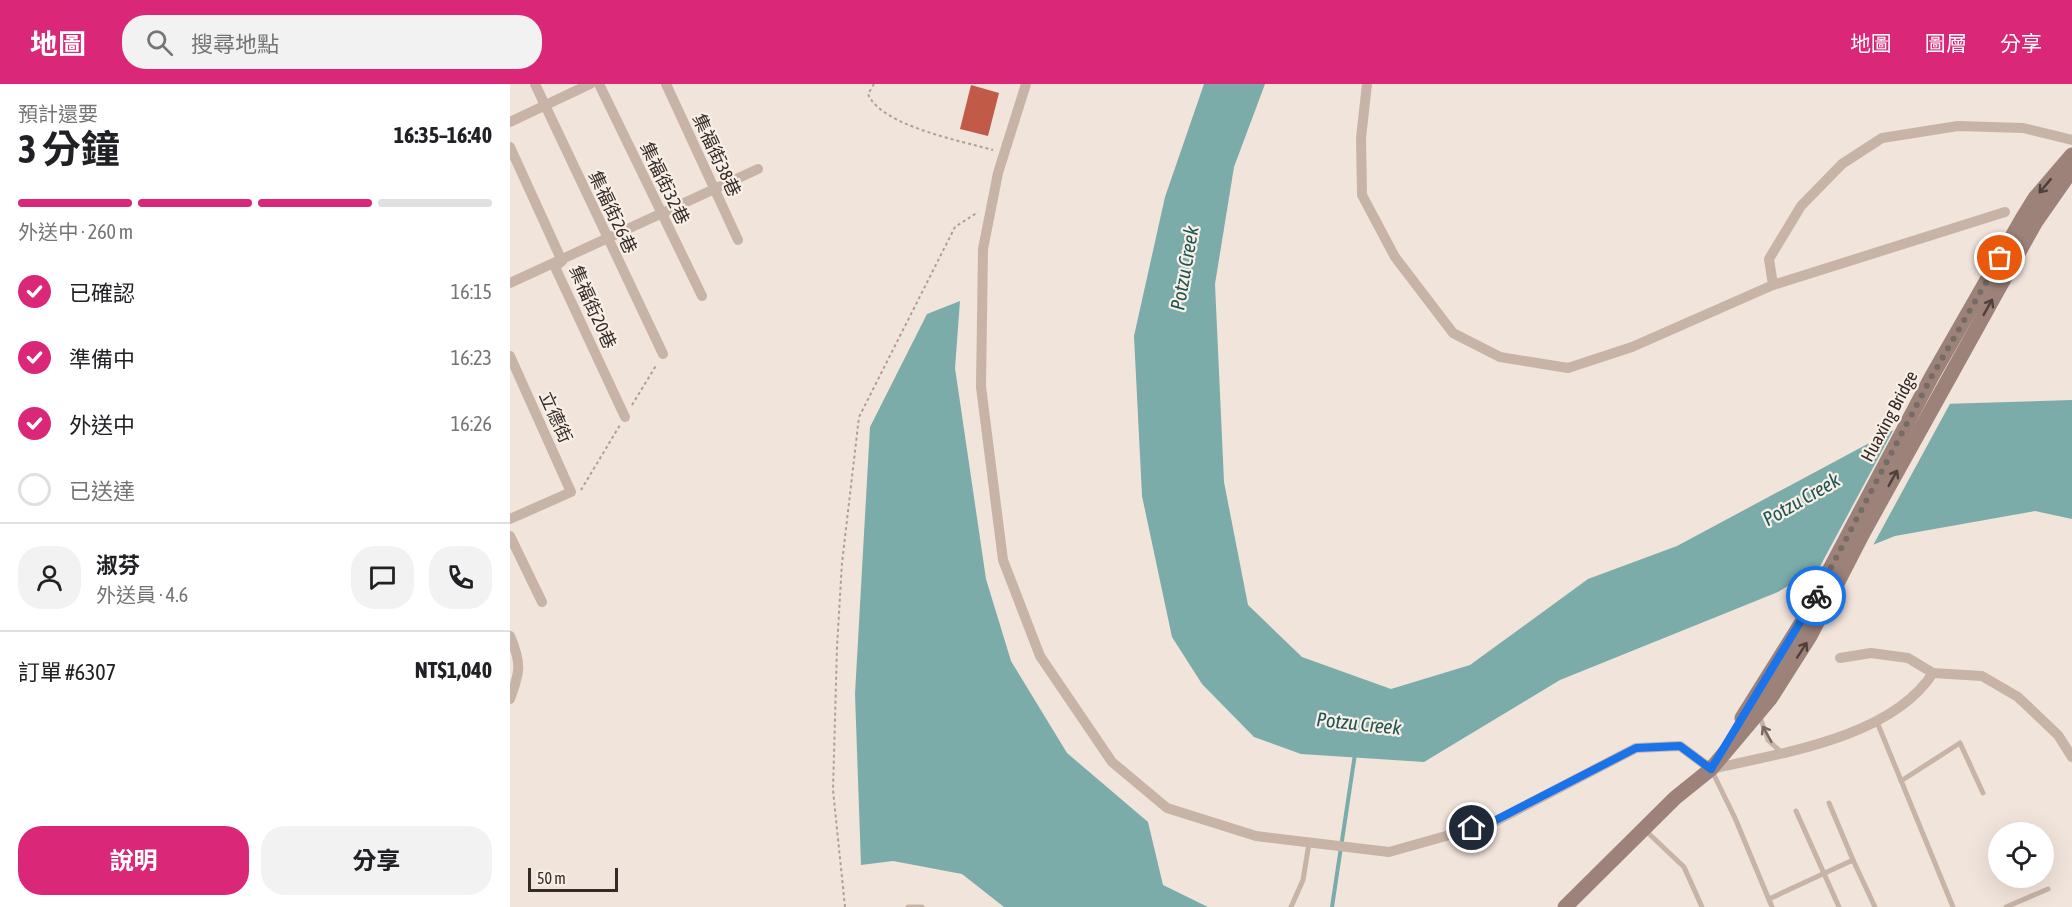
<!DOCTYPE html>
<html lang="zh-TW">
<meta charset="utf-8">
<style>
body{margin:0;font-family:"Asap Condensed","Noto Sans TC",sans-serif;background:#f2f2f2;color:#202124;height:100vh;display:flex;flex-direction:column;font-size:22px;white-space:nowrap}
*{box-sizing:border-box;margin:0}
p{font-size:20px;color:#757577}
.icon{flex:none;width:33px;height:33px;fill:none;stroke:currentColor;stroke-width:2;stroke-linecap:round;stroke-linejoin:round}
.map{position:relative;flex:1;overflow:hidden}
.side{display:flex;flex-direction:column;background:#fff;width:510px}
.side>*{flex:none}
.controls{position:absolute;left:1478px;top:738px;display:grid;gap:12px}
.controls a{display:grid;place-items:center;width:66px;height:66px;border-radius:50%;background:#fff;box-shadow:0 6px 24px #0002;font-size:30px}
.scale{position:absolute;left:18px;bottom:15px;width:90px;box-sizing:border-box;padding-left:6px;border:3px solid #352a27;border-top:0;font-size:16px;line-height:21px;white-space:nowrap;color:#352a27;-webkit-text-stroke:4px #f8efe7;paint-order:stroke}
.pin{position:absolute;display:grid;place-items:center;width:51px;height:51px;color:#fff;margin:-26px;border:3px solid #fff;border-radius:50%;box-shadow:0 2px 6px #0007}
.courier{position:absolute;display:grid;place-items:center;width:60px;height:60px;margin:-30px;border:4px solid #1a73e8;border-radius:50%;background:#fff;color:#222;box-shadow:0 2px 8px #0007}
.headline em{font-style:normal;font-weight:700}
.headline div{display:flex;flex-direction:column-reverse}
.headline{display:flex;align-items:center;justify-content:space-between;height:102px;padding:0 18px}
h1{font-size:39px;font-weight:700;line-height:45px}
.bar{display:grid;grid-template-columns:repeat(4,1fr);gap:9px 6px;align-content:center;height:72px;padding:0 18px}
.bar i{height:8px;border-radius:4px;background:#e0e0e0}
.bar .current{background:#db2777}
.bar p{grid-column:span 4}
.line{display:flex;align-items:center;gap:15px;padding:0 18px;border-top:2px solid #e0e0e0}
.line div{flex:1}
.round{display:grid;place-items:center;flex:none;width:63px;height:63px;border-radius:24px;background:#f2f2f2}
ol{padding:0 18px;list-style:none}
li{display:flex;align-items:center;gap:18px;height:66px}
li p{margin-inline-start:auto}
li .icon{padding:6px;border-radius:50%;background:#db2777;color:#fff;stroke-width:4}
li:last-child{color:#757577}
li i{width:33px;height:33px;border:3px solid #e0e0e0;border-radius:50%}
.button{display:flex;gap:12px;margin-top:auto;padding:12px 18px}
.button a{flex:1;height:69px;border-radius:24px;background:#db2777;color:#fff;font-size:24px;font-weight:700;line-height:69px;text-align:center}
.button a+a{background:#f2f2f2;color:#202124}
header{display:flex;align-items:center;gap:36px;box-sizing:border-box;height:84px;padding:0 30px;background:#db2777;color:#fff}
header strong{font-size:28px}
nav{display:flex;gap:33px;margin-inline-start:auto;font-size:21px}
.search{width:420px;height:54px;background:#f2f2f2;display:flex;align-items:center;gap:15px;box-sizing:border-box;padding:0 21px;border-radius:24px;color:#757577;font-size:22px}
main{display:flex;flex:1;min-height:0}
.map>svg:first-child{display:block}
</style>
<header>
<strong>地圖</strong>
<div class="search"><svg class="icon" aria-label="search" viewBox="0 0 24 24"><circle cx="10" cy="10" r="6"/><path d="M15 15l6 6"/></svg>搜尋地點</div>
<nav><a>地圖</a><a>圖層</a><a>分享</a></nav>
</header>
<main>
<section class="side">
<div class="headline"><div><h1>3 分鐘</h1><p>預計還要</p></div><em>16:35–16:40</em></div>
<div class="bar"><i class="current"></i><i class="current"></i><i class="current"></i><i></i><p>外送中 · 260 m</p></div>
<ol>
<li><svg class="icon" aria-label="check" viewBox="0 0 24 24"><path d="M5 12l5 5 9-10"/></svg>已確認<p>16:15</p></li>
<li><svg class="icon" aria-label="check" viewBox="0 0 24 24"><path d="M5 12l5 5 9-10"/></svg>準備中<p>16:23</p></li>
<li><svg class="icon" aria-label="check" viewBox="0 0 24 24"><path d="M5 12l5 5 9-10"/></svg>外送中<p>16:26</p></li>
<li><i></i>已送達</li>
</ol>
<div class="line" style="height:108px"><a class="round"><svg class="icon" aria-label="person" viewBox="0 0 24 24"><circle cx="12" cy="8" r="4"/><path d="M4 21q1-7 8-7t8 7"/></svg></a><div><b>淑芬</b><p>外送員 · 4.6</p></div><a class="round"><svg class="icon" aria-label="chat" viewBox="0 0 24 24"><path d="M4 5h16v11H9l-5 4z"/></svg></a><a class="round"><svg class="icon" aria-label="phone" viewBox="0 0 24 24"><path d="M5 4h4l2 5-3 2q2 4 5 5l2-3 5 2v4C11 20 4 13 5 4z"/></svg></a></div>
<div class="line" style="height:78px"><div>訂單 #6307</div><b>NT$1,040</b></div>
<div class="button"><a>說明</a><a>分享</a></div>
</section>
<div class="map">
<svg width="1562" height="823" viewBox="0 0 1562 823">
<rect width="100%" height="100%" fill="#f1e4db"/>
<!-- water -->
<g fill="#7bacaa">
<polygon points="694,0 755,0 724,83 705,200 714,398 738,521 792,573 881,605 960,581 1078,495 1167,462 1432,320 1562,316 1562,435 1525,427 1385,452 1310,482 1268,508 1050,596 914,678 791,670 744,653 692,600 662,553 632,412 624,252 655,113"/>
<polygon points="450,217 445,284 476,495 501,577 557,669 638,738 653,801 698,823 494,823 452,790 383,777 351,781 345,610 360,343 417,230"/>
</g>
<!-- pier -->
<polygon fill="#f1e4db" points="1442,316 1361,465 1307,488 1386,341 1431,317"/>
<g fill="none" stroke-linecap="round" stroke-linejoin="round">
<!-- stream -->
<polyline stroke="#7bacaa" stroke-width="4" points="822,823 845,670"/>
</g>
<!-- building -->
<polygon fill="#c15b48" points="461,1 489,9 478,52 450,45"/>
<g fill="none" stroke-linecap="round" stroke-linejoin="round">
<!-- path -->
<g stroke="#b49d91" stroke-width="2" stroke-dasharray="3 3" stroke-linecap="butt">
<path d="M364 0 358 10C371 42 452 57 483 66"/>
<polyline points="122,321 147,280"/>
<polyline points="71,406 110,341"/>
<polyline points="335,823 323,706 327,563 332,479 349,333 445,143 468,128"/>
</g>
<!-- lane -->
<g stroke="#c8b3a7" stroke-width="5">
<polyline points="1250,633 1258,656 1272,669"/>
<polyline points="1367,638 1443,823"/>
<polyline points="1202,687 1225,734 1262,823"/>
<polyline points="1391,697 1450,659 1473,709"/>
<polyline points="1319,719 1343,776"/>
<polyline points="1286,727 1329,823"/>
<polyline points="1135,746 1174,783 1192,823"/>
<polyline points="1259,815 1343,776 1365,823"/>
<polyline points="398,823 412,823"/>
<polyline points="781,823 793,796 799,759"/>
<polyline points="1496,823 1538,805"/>
</g>
<!-- street -->
<g stroke="#c8b3a7" stroke-width="10">
<polyline points="25,0 153,270"/>
<polyline points="89,0 192,212"/>
<polyline points="156,0 228,156"/>
<path d="M516 0 488 89 473 165 471 303 493 476 530 572 602 678 657 724 746 752 879 768 982 739 1126 664 1170 662 1201 685C1271 669 1381 654 1423 589"/>
<polyline points="857,0 851,54 852,111 885,173 943,249 990,273 1058,284 1122,263 1263,201 1259,175 1291,122 1332,80 1372,54 1448,42 1513,44 1562,56"/>
<polyline points="0,38 80,0"/>
<polyline points="0,63 52,177 45,183 115,333"/>
<polyline points="0,199 248,85"/>
<polyline points="1263,201 1495,128"/>
<polyline points="0,272 61,408 0,435"/>
<polyline points="0,452 32,518"/>
<path d="M0 552C12 580 10 588 0 615"/>
<polyline points="1330,574 1361,569 1398,574 1423,589 1472,592 1508,613 1548,651 1562,673"/>
</g>
<!-- secondary -->
<g stroke="#9c8279" stroke-width="15">
<polyline points="1232,634 1292,538 1422,292 1512,135 1525,114 1562,71"/>
<polyline points="1055,823 1165,714 1201,685 1260,615 1300,552 1353,449 1525,139 1562,86"/>
</g>
</g>
<!-- one-way arrows -->
<defs><path id="oneway-shaft" d="M-6 0H5M1.5-3L5.5 0L1.5 3" fill="none" stroke-width="1.6" stroke-linecap="round" stroke-linejoin="round" transform="scale(1.5)"/></defs>
<g stroke="#4f403c">
<use href="#oneway-shaft" transform="translate(1535 102) rotate(130)"/>
<use href="#oneway-shaft" transform="translate(1478 223) rotate(-61)"/>
<use href="#oneway-shaft" transform="translate(1383 394) rotate(-61)"/>
<use href="#oneway-shaft" transform="translate(1292 566) rotate(-57)"/>
</g>
<use stroke="#776861" href="#oneway-shaft" transform="translate(1257 650) rotate(-119)"/>
<g fill="none" stroke-linecap="round" stroke-linejoin="round">
<!-- done -->
<polyline stroke="#776b66" stroke-width="6" stroke-dasharray="0 10.8" points="1306,512 1422,292 1490,174"/>
<!-- route -->
<polyline stroke="#1a73e8" stroke-width="8" points="962,744 982,738 1126,664 1170,662 1201,685 1306,512"/>
</g>
<g text-anchor="middle" dominant-baseline="central" stroke-width="4.5" stroke-linejoin="round" paint-order="stroke">
<!-- street labels -->
<g font-size="18" fill="#352a27" stroke="#f8efe7">
<text transform="translate(207 71) rotate(65)">集福街38巷</text>
<text transform="translate(155 99) rotate(64)">集福街32巷</text>
<text transform="translate(103 128) rotate(65)">集福街26巷</text>
<text transform="translate(83 223) rotate(66)">集福街20巷</text>
<text transform="translate(1379 332) rotate(-62)">Huaxing Bridge</text>
<text transform="translate(46 333) rotate(66)">立德街</text>
</g>
<!-- water labels -->
<g font-size="20" font-style="italic" fill="#1f5553" stroke="#f8efe7">
<text transform="translate(674 184) rotate(-80)">Potzu Creek</text>
<text transform="translate(1291 415) rotate(-30)">Potzu Creek</text>
<text transform="translate(849 639) rotate(6)">Potzu Creek</text>
</g>
</g>
</svg>
<div class="controls">
<a><svg class="icon" aria-label="locate" viewBox="0 0 24 24"><circle cx="12" cy="12" r="6"/><path d="M12 2v4M12 18v4M2 12h4M18 12h4"/></svg></a>
</div>
<div class="scale">50 m</div>
<div class="pin" style="left:1490px;top:174px;background:#ea580c"><svg class="icon" aria-label="bag" viewBox="0 0 24 24"><path d="M5 8h14l-1 12H6zM9 8a3 3 0 0 1 6 0"/></svg></div>
<div class="pin" style="left:962px;top:744px;background:#1f2937"><svg class="icon" aria-label="home" viewBox="0 0 24 24"><path d="M3 11l9-7 9 7M6 9v11h12V9"/></svg></div>
<div class="courier" style="left:1306px;top:512px"><svg class="icon" aria-label="bike" viewBox="0 0 24 24"><circle cx="6" cy="16" r="4"/><circle cx="18" cy="16" r="4"/><path d="M6 16l4-8h5l3 8M10 8l3 8H6M13 5h3"/></svg></div>
</div>
</main>
